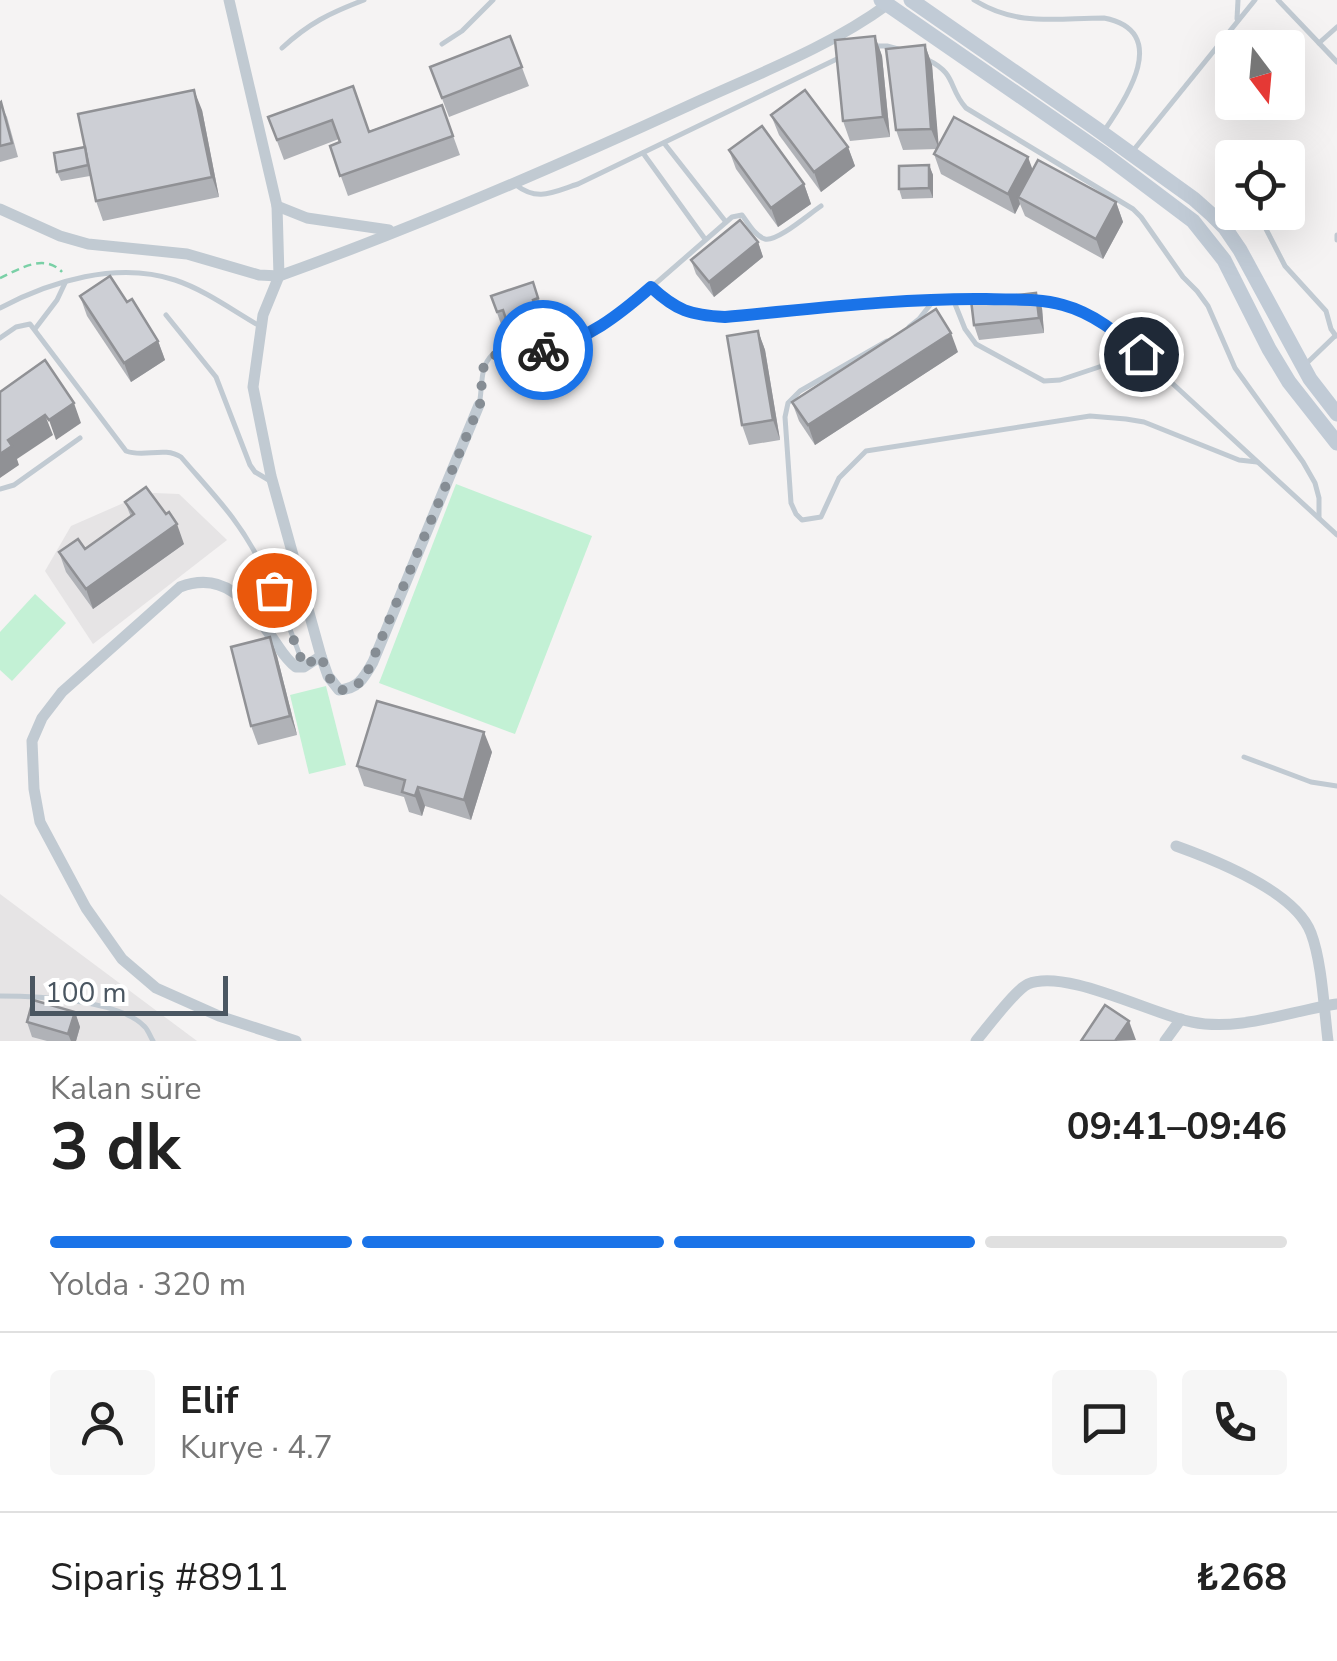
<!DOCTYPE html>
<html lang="tr">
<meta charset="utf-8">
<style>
body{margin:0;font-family:"Nunito Sans",sans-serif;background:#f6f6f6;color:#222;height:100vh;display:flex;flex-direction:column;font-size:38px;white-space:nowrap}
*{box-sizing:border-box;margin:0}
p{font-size:32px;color:#767676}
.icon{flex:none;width:55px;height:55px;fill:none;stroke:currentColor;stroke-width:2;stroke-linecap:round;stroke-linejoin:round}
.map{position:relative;height:1041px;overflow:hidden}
.sheet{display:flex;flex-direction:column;background:#fff;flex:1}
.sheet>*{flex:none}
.needle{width:65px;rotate:164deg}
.buttons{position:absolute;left:1215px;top:30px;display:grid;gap:20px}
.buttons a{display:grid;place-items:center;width:90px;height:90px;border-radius:10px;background:#fff;box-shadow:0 10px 40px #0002;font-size:50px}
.scale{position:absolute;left:30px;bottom:25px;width:198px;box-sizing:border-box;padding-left:10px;border:5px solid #4a5661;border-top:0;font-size:28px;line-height:35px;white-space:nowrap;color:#4a5661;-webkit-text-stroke:8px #fff;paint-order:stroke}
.pin{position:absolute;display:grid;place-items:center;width:85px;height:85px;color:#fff;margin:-42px;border:5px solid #fff;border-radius:50%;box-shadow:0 2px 10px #0007}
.courier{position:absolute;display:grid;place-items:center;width:100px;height:100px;margin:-50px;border:8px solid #1a73e8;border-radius:50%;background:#fff;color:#222;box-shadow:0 2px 12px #0007}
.head em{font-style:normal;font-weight:700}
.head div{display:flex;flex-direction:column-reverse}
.head{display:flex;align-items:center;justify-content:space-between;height:170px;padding:0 50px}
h1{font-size:65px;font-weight:700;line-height:75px}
.bar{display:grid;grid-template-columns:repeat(4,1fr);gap:15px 10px;align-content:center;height:120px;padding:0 50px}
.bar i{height:12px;border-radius:8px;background:#e0e0e0}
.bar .selected{background:#1a73e8}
.bar p{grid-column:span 4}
.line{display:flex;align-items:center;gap:25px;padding:0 50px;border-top:2px solid #e0e0e0}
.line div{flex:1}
.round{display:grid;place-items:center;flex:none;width:105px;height:105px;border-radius:10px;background:#f6f6f6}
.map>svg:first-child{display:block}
</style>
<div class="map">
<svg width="1337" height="1041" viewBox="0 0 1337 1041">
<rect width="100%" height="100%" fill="#f5f3f3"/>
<!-- education -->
<g fill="#e6e4e5">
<polygon points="154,493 179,494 227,540 93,644 45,571 71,526 128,501"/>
<polygon points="0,894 197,1041 0,1041"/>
</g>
<!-- green -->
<g fill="#c3f1d5">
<polygon points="456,484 592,536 515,734 379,683"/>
<polygon points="35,594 66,623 12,681 0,670 0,632"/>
<polygon points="326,686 346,765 309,774 290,695"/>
</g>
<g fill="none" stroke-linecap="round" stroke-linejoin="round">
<!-- path -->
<path stroke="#7ad0a6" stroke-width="2.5" stroke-dasharray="8 5" stroke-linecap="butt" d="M0 278C20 269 44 253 62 272"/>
<!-- lane -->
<g stroke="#c1cad2" stroke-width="5">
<path d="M974 0C1017 27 1056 18 1104 18 1171 31 1127 98 1104 131"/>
<polyline points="1278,0 1337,62"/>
<polyline points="1237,19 1238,0"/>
<polyline points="1319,43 1337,27"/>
<polyline points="442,44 462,31 493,0"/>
<polyline points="875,46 887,46 898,49"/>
<path d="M282 48C309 23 330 13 364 0"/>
<path d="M928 60C957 74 948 88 966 108L1133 209 1141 217 1183 277 1197 291 1208 306 1235 368 1303 462 1315 483 1319 498V518"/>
<polyline points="664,143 726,222"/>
<polyline points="1132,152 1255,0"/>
<polyline points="643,153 705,239"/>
<path d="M516 185C538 202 553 192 578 184L841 57"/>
<polyline points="1228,188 1232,193"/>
<polyline points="1251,212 1265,227 1285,266 1326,311 1331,329 1336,336"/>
<polyline points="1337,235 1337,240"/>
<path d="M651 287C677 311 690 315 725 317L953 299H980"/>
<polyline points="953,299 965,329 976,344 1044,381 1060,380 1141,353"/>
<path d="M1036 301C1070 304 1096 318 1122 337L1337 535"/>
<path d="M0 308C51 281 117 261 175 280 205 290 232 310 258 325"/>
<polyline points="166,315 216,377 250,465 255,472 272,482"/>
<polyline points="909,327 919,319 934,300"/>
<polyline points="35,329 57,300 65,283"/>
<path d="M0 338 16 327 30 324 126 451C144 458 164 446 181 457 198 477 216 496 232 517 265 561 284 612 303 664"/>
<polyline points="887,341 800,391 788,403 785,417 791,503 796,514 802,520 821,517 839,478 866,451 1090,416 1126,419 1144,422 1239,460 1257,462"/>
<polyline points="1307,363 1335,336"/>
<path d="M479 405C483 388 479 367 492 355L550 348 590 332 624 311 732 217 742 215C748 223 755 236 765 239 777 242 809 214 821 206"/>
<polyline points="0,489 14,485 80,438"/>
<polyline points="1244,757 1311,782 1337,786"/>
<path d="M0 996C35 996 121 1000 145 1027 148 1030 151 1038 153 1041"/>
</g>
<!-- street -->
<g stroke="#c1cad2" stroke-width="11">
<path d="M229 0 277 206 279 276 263 315 253 387 271 476 321 656 328 676 339 690C358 689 364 678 373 662L479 405"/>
<polyline points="277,206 307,218 389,230"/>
<path d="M0 209 60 236 88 244 187 254 259 275 279 276C419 226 555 167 690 105 757 74 828 48 888 4"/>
<path d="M1176 846C1215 860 1295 891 1311 933 1322 962 1324 1009 1328 1041"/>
<path d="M296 1041 219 1016 156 988 122 959 86 908 40 822 34 789 32 741 42 718 62 692 180 587C225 570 247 602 271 636 279 647 285 659 296 667H304L321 656"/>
<path d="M976 1041C987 1028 1015 990 1028 984 1065 968 1151 1014 1192 1022 1239 1032 1290 1011 1337 1004"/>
<polyline points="1165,1041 1181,1019"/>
</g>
<!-- secondary -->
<g stroke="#c1cbd6" stroke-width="15">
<polyline points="881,0 1104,154 1193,221 1224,260 1269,349 1289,382 1337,443"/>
<polyline points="911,0 1094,127 1194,199 1212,215 1225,228 1240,250 1310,379 1337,414"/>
</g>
</g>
<!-- wall -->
<g fill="#b0b2b7">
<polygon points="510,36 529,86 449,117 430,67"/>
<polygon points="875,36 882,56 890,137 850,141 843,121"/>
<polygon points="925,45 932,65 938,145 1033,170 1116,202 1123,222 1103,259 1025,216 1020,204 1015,214 941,174 934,154 937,149 903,150 896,130"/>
<polygon points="353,86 369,131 442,105 460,155 348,196 330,146 340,142 339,139 284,160 268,117"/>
<polygon points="0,103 7,117 18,157 0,162"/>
<polygon points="202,110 219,197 103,221 96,201 90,176 61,181 57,172 84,147"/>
<polygon points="771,115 848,147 855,166 821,192 779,135"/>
<polygon points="729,150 804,184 811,204 778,227 736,169"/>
<polygon points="929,165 933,175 933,198 902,199 899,189"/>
<polygon points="758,242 763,257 714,297 696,274 691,260"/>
<polygon points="533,282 544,313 538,315 541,324 512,334 508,325 502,327 491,296"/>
<polygon points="80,296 127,302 158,341 165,360 131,382 87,316"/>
<polygon points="1042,308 1044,333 979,340 974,325"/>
<polygon points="758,331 765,350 780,440 749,445 742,425"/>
<polygon points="958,352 815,445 799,421 792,402"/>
<polygon points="125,502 184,544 93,609 66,572 59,552 85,549 131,517"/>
<polygon points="270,637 277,656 297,735 258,745 251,726"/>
<polygon points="492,752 471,820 425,806 422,816 409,812 404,797 364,786 357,766"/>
<polygon points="75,1012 80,1027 76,1041 47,1041 32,1037 27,1022"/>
</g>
<!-- shaded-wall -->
<g fill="#909195">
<polygon points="875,36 882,56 890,137 883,117"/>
<polygon points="925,45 932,65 939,149 931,129"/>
<polygon points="194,90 202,110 219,197 212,177"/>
<polygon points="848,147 855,166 821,192 814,172"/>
<polygon points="1028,157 1035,176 1018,197 1020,204 1015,214 1008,194"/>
<polygon points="929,165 933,175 933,198 929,188"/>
<polygon points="804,184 811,204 778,227 771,208"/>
<polygon points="1116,202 1123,222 1103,259 1096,239"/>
<polygon points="758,242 763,257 714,297 709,282"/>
<polygon points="1036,293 1042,308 1044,333 1039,318"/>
<polygon points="758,331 765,350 780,440 773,420"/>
<polygon points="951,333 958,352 815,445 808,425"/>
<polygon points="158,341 165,360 131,382 124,363"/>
<polygon points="74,403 81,423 56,440 49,420"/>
<polygon points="45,415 53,435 17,459 19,465 0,478 0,454 8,440"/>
<polygon points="177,524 184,544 93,609 86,589"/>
<polygon points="270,637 277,656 297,735 290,716"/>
<polygon points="484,732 492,752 471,820 464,800"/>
<polygon points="418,787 425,806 422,816 415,796"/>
<polygon points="75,1012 80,1027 76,1041 71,1041 68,1034"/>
<polygon points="1129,1021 1136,1040 1115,1041"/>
</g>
<!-- building -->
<g fill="#cdcfd5" stroke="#909195" stroke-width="2.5">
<polygon points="510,36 522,67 442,98 430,67"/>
<polygon points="875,36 883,117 843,121 835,40"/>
<polygon points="925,45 931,129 896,130 886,49"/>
<polygon points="353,86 369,132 442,105 453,136 340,176 330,146 340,142 332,120 277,140 268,117"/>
<polygon points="194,90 212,177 96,201 78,114"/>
<polygon points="805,90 848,147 814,172 771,115"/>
<polygon points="1,102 12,143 0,146 0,103"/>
<polygon points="954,117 1028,157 1008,194 934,154"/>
<polygon points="762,126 804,184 771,208 729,150"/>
<polygon points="85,147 88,165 57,172 54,153"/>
<polygon points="1038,160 1116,202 1096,239 1018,197"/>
<polygon points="929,165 929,188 899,189 899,166"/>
<polygon points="740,220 758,242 709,282 691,260"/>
<polygon points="110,276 127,302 132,299 158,341 124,363 80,296"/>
<polygon points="533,282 538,298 533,300 536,309 506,319 503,310 497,312 491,296"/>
<polygon points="1036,293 1039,318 974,325 971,300"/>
<polygon points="936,309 951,333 808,425 792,402"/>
<polygon points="758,331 773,420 742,425 727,336"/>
<polygon points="45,360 74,403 49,420 45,415 8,440 12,446 0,454 0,392"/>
<polygon points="146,487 166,514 169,512 177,524 86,589 59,552 78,539 85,549 134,514 125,502"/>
<polygon points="270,637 290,716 251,726 231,647"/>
<polygon points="377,701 484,732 464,800 418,787 415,796 402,792 405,780 357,766"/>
<polygon points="33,1000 75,1012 68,1034 27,1022"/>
<polygon points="1105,1005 1129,1021 1115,1041 1081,1041"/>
</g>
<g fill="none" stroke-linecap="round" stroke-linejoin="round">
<!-- done -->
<path stroke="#868d94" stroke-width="10" stroke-dasharray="0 18" d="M274 590 304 666 321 656 328 676 339 690H348L364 680 480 404C482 393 481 382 483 370 487 346 524 353 543 350"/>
<!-- route -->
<path stroke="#1a73e8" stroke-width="12" d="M543 350C585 342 620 314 651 287 677 311 690 315 725 317 812 309 900 298 986 299 1012 300 1038 298 1063 305 1093 313 1118 333 1141 354"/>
</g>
</svg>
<div class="buttons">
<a><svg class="needle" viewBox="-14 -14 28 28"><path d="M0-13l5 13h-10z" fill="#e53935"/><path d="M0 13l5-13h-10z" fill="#767676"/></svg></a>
<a><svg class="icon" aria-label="locate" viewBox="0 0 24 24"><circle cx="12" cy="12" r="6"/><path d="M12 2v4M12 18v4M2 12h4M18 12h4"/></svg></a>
</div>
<div class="scale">100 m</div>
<div class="pin" style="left:274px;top:590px;background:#ea580c"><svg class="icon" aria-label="bag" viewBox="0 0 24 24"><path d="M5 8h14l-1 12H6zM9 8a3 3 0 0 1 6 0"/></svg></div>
<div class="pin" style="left:1141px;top:354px;background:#1f2937"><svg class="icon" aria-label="home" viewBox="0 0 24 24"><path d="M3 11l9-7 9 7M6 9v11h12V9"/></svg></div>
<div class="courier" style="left:543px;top:350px"><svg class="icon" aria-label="bike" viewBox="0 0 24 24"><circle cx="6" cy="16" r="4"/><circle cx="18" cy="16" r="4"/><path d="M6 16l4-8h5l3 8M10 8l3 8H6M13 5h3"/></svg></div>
</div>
<section class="sheet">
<div class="head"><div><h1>3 dk</h1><p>Kalan süre</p></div><em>09:41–09:46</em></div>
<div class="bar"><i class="selected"></i><i class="selected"></i><i class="selected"></i><i></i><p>Yolda · 320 m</p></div>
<div class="line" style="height:180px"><a class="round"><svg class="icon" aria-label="person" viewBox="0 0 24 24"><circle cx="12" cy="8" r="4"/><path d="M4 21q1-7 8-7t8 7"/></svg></a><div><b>Elif</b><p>Kurye · 4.7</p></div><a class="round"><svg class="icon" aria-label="chat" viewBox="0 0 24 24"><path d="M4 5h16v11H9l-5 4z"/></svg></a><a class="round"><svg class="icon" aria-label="phone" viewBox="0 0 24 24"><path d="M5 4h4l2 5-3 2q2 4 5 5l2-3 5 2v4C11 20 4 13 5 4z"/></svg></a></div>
<div class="line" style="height:130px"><div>Sipariş #8911</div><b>₺268</b></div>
</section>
